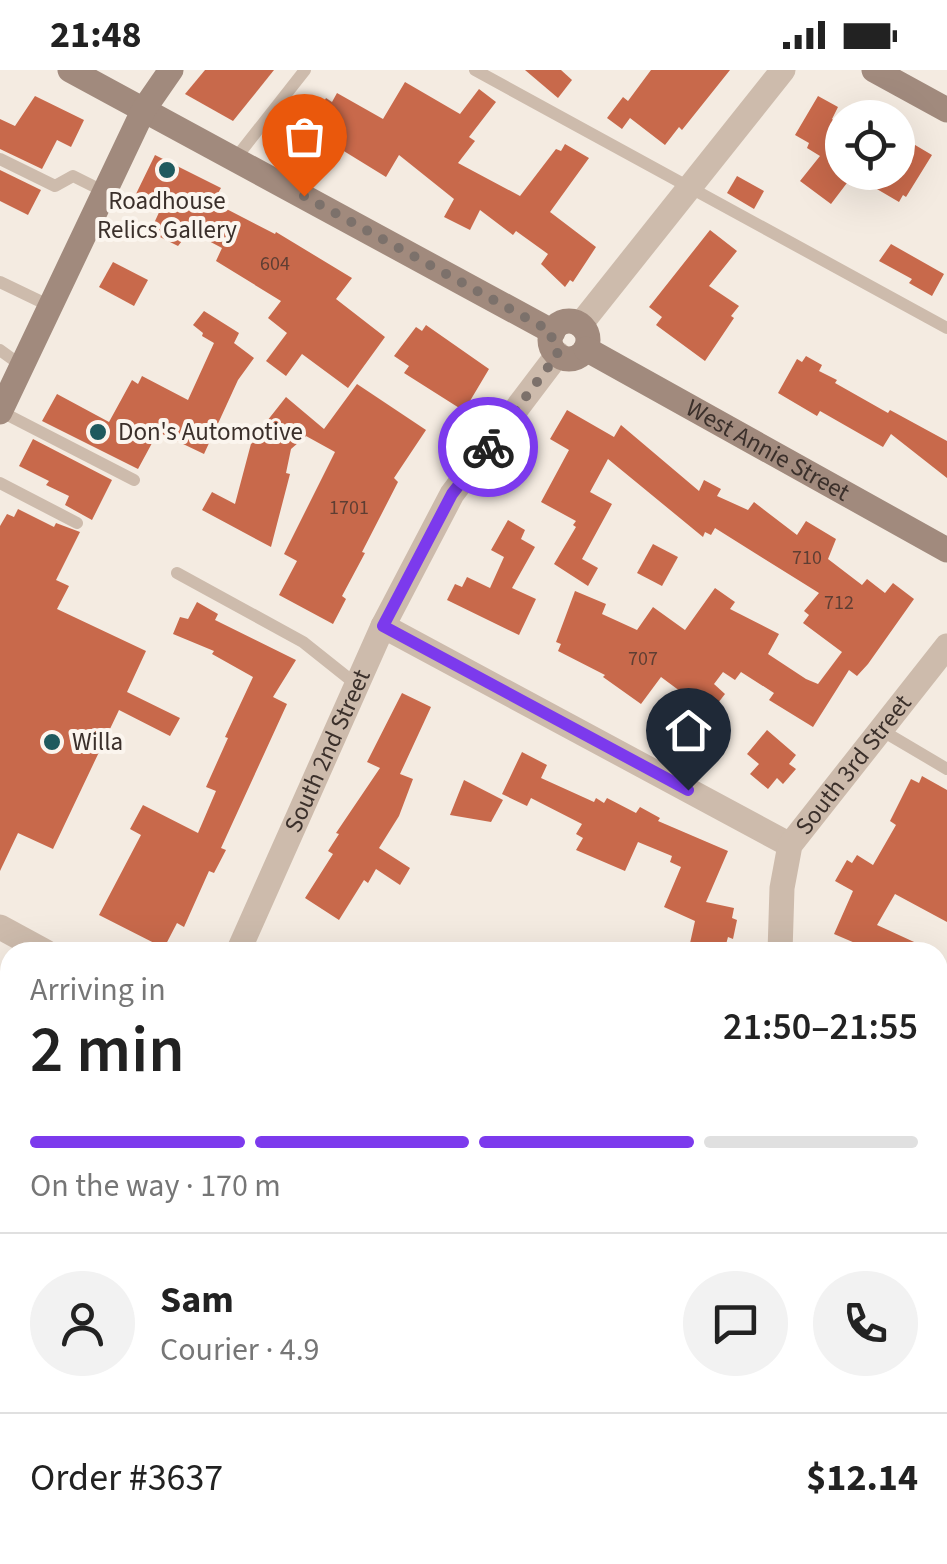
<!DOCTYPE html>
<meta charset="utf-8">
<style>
body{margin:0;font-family:"Source Sans 3",sans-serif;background:#f2f2f2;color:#222;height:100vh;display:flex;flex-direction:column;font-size:38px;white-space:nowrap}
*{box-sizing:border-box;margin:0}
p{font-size:32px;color:#767676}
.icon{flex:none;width:55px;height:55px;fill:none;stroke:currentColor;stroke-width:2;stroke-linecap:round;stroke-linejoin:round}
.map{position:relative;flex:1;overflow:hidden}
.details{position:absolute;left:0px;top:872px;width:948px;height:622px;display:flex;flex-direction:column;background:#fff;border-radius:30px 30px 0 0;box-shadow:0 10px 40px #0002}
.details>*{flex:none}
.fabs{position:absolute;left:825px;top:30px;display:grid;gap:20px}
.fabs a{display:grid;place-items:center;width:90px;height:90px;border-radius:50%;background:#fff;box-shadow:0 10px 40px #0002;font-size:50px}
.pin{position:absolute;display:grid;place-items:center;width:85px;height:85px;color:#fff;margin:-102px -42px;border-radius:50% 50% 50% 0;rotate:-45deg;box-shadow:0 0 10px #0007}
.pin .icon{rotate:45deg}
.courier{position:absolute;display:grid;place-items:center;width:100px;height:100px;margin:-50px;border:8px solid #7c3aed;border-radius:50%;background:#fff;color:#222;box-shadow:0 2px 12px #0007}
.summary em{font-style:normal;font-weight:600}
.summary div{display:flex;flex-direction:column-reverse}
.summary{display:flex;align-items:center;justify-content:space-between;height:170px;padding:0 30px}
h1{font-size:65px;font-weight:600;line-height:75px}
.bar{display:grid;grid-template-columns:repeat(4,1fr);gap:15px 10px;align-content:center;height:120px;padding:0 30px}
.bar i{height:12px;border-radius:8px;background:#e0e0e0}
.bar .on{background:#7c3aed}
.bar p{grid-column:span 4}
.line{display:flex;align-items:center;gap:25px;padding:0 30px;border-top:2px solid #e0e0e0}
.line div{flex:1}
.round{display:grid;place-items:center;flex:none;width:105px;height:105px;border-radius:52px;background:#f2f2f2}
.status{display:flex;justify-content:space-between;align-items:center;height:70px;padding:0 50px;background:#fff;direction:ltr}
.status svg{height:28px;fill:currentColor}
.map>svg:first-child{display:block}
</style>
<div class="status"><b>21:48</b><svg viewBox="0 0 49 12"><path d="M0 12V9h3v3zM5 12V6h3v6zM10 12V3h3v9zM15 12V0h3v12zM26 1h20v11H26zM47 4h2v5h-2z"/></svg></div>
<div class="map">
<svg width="947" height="1494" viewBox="0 0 947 1494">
<rect width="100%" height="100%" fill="#f4ebe1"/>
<!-- building -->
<g fill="#c8694b">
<polygon points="205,0 274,0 233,51 185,24"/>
<polygon points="525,0 561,0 572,10 558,28"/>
<polygon points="651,0 730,0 682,60 679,57 665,75 630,48 622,59 607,48 623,27 628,31"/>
<polygon points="405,12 460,44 479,19 496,32 469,67 475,71 458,93 520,126 556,79 561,81 565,74 589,88 550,142 596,177 573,212 570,210 565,217 541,194 548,184 516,161 513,165 480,140 470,160 444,147 454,129 399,85 386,107 334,75 328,86 303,72 326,28 332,32 337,23 383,49"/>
<polygon points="35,26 84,50 71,77 57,70 42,99 0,79 0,49 15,56"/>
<polygon points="818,26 838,37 832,49 842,58 842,102 898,102 898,76 905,81 910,72 932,85 906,127 903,125 899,132 853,105 831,134 800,111 820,86 807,78 809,73 795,65"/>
<polygon points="155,85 221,118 213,132 275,164 276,162 352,208 336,229 385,267 348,318 302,284 286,306 266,291 287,263 268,248 281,231 216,191 222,178 190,161 178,176 150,162 161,138 135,126"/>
<polygon points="0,100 41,120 28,145 0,131"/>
<polygon points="737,106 764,121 754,139 727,123"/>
<polygon points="710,160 737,181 709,216 739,236 731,246 734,248 705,291 656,255 662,247 649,237"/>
<polygon points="891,174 944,204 932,226 909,213 912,209 879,191"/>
<polygon points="113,192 148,210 134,236 99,217"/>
<polygon points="204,241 239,263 234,273 254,288 238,310 204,384 158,362 138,399 42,351 57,324 109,352 132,310 138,314 142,306 188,330 214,273 202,266 203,263 193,255"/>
<polygon points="426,255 489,299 464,341 404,303 409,296 394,286 416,257 422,261"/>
<polygon points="806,286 822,295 819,301 837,310 835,313 888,343 890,340 947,371 947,408 891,364 883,377 820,341 817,346 778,323 797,289 802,292"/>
<polygon points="357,314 426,360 394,408 398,412 362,482 365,483 342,526 346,529 333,554 279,525 297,491 284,484 335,382 306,366 291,379 286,403 290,404 271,477 202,440 212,422 235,434 252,370 286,327 324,359"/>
<polygon points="567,340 614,367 621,355 699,421 704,410 721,419 717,426 748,440 754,432 797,465 806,451 836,469 828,489 862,515 867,509 885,523 893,513 914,529 868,594 857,606 849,600 813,657 769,630 774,623 741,602 735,610 723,602 714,614 725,624 683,678 666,665 692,630 661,607 641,634 603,607 605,605 558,581 561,574 556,572 575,521 606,534 602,544 637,560 653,537 685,560 715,518 735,532 730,539 779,564 768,584 806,609 818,614 842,582 803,553 809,545 804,541 819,523 715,458 711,465 705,462 703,467 608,389 590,422 612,434 582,489 598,498 588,516 554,494 576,457 573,455 576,451 541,432 569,380 550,369"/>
<polygon points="33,369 112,410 92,450 65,435 69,426 46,415 49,411 19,396"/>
<polygon points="18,439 54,457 56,453 80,462 56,510 69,516 57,539 146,581 127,622 180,648 170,666 119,640 53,779 18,763 0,801 0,456 7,444 14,447"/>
<polygon points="508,450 525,460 521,469 535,477 512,518 536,529 519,565 447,530 455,514 462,517 467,507 490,518 504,487 491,480"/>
<polygon points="653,474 678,487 662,516 637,503"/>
<polygon points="197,532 218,544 215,550 296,590 273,627 287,634 221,778 226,780 214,803 209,801 184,857 177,853 164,878 99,845 141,765 130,759 143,735 198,763 216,721 206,717 228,668 225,667 253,607 212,584 214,581 173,564 180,547 188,549"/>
<polygon points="402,623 431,637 400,704 413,709 399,746 379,778 410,798 400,815 376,799 368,813 364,810 339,850 305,828 333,784 328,781 339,764 336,763 380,698 367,692"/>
<polygon points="767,660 796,685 789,694 796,699 783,714 777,708 768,719 750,704 759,694 747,684"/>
<polygon points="522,682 547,695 541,708 594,732 596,728 604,733 607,728 636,743 640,737 660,748 658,751 728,781 706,832 734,838 732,848 737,850 733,869 728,867 724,882 688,882 695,851 664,837 681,797 670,792 672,786 638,772 625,801 576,780 583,768 576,764 582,754 531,728 527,736 502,724"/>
<polygon points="922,706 947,720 947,852 895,824 877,855 936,882 859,882 862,876 834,864 853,821 835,811 847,790 852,793 857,785 873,795 896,755 890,751 911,709 919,713"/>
<polygon points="464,710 503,730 491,752 450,745"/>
</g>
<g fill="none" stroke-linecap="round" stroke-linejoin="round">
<!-- lane -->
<g stroke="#cdbbac" stroke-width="12">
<polyline points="475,0 947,258"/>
<polyline points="0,89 55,116 73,106 105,122"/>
<polyline points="235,89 305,0"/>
<polyline points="0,212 50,236"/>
<polyline points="0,280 22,296"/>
<polyline points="0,341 134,410"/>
<polyline points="0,413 77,453"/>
<polyline points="177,503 303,572 357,615"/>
<polyline points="881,660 947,699"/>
</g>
<!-- street -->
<g stroke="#cdbbac" stroke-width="25">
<polyline points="580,255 783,0"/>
<polyline points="383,556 790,775"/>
<polyline points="0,857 46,882"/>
<path id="s1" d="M238 882 383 556 452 424 558 284"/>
<path id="s2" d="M780 882 782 818 790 775 947 576"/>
<polyline points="0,1200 10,1207"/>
<polyline points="938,1414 947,1421"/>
<polyline points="436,1485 453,1494"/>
<polyline points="0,1490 5,1494"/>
<polyline points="226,1494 234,1485"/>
<polyline points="588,1494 591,1485"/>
</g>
<!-- secondary -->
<g stroke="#a18a7d" stroke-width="25">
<polyline points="70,0 553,262"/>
<polyline points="874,0 947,40"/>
<circle cx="569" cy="270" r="19"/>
<path id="s3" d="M586 279 947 480"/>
<polyline points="0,342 144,39 171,0"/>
<polyline points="938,1293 947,1277"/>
<polyline points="819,1494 824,1485"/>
</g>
</g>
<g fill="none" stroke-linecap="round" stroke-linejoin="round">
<!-- done -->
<polyline stroke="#7c716b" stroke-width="10" stroke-dasharray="0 18" points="304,126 552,262 551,274 558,284 488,377"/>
<!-- route -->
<polyline stroke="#7c3aed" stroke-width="12" points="488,377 452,424 383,556 688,720"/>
</g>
<!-- markers -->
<g fill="#1f5a5e" stroke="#fbf5ee" stroke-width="4">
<circle cx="167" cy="100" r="10"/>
<circle cx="98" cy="362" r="10"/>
<circle cx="52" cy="672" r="10"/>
</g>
<g text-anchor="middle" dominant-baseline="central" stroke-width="8" stroke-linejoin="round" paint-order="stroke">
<!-- number labels -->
<g font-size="20" fill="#5e3e33">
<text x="275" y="194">604</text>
<text x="349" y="438">1701</text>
<text x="807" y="488">710</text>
<text x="839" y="533">712</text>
<text x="643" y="589">707</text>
</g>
<!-- poi labels -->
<g font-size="25" fill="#3b302b" stroke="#fbf5ee" text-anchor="start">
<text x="167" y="131" text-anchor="middle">Roadhouse<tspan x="167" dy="29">Relics Gallery</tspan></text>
<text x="118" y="362">Don's Automotive</text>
<text x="72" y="672">Willa</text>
</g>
<!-- street labels -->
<g font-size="25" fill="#3b302b" stroke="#fbf5ee">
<text stroke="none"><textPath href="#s3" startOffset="208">West Annie Street</textPath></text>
<text stroke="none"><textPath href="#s1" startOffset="220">South 2nd Street</textPath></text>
<text stroke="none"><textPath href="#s2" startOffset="210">South 3rd Street</textPath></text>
</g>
</g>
</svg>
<div class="fabs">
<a><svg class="icon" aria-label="locate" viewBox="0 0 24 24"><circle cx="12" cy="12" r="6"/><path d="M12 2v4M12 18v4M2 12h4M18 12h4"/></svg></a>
</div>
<div class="pin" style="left:304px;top:126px;background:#ea580c"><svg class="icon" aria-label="bag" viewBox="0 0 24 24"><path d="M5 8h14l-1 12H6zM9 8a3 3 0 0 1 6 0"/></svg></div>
<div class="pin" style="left:688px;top:720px;background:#1f2937"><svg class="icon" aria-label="home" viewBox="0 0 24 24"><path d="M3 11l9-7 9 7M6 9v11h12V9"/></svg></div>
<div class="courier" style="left:488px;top:377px"><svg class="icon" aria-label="bike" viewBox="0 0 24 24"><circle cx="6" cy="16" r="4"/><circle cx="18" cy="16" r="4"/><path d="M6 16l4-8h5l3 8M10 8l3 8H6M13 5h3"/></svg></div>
<section class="details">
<div class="summary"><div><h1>2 min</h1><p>Arriving in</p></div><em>21:50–21:55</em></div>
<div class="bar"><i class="on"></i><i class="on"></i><i class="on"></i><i></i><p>On the way · 170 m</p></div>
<div class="line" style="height:180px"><a class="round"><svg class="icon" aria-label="person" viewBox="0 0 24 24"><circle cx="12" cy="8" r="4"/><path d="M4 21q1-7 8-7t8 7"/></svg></a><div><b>Sam</b><p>Courier · 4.9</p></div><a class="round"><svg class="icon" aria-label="chat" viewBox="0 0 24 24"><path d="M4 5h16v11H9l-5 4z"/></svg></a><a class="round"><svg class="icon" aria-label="phone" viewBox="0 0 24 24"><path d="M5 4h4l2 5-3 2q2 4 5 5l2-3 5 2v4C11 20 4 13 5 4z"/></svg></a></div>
<div class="line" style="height:130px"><div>Order #3637</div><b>$12.14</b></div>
</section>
</div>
